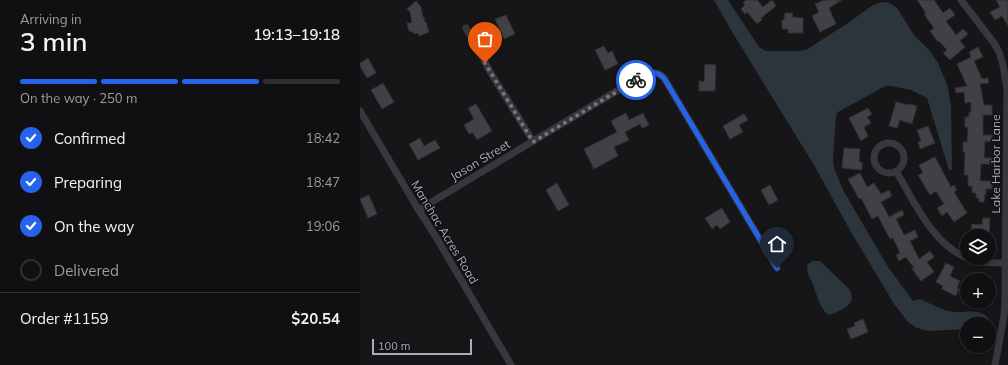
<!DOCTYPE html>
<meta charset="utf-8">
<style>
body{margin:0;font-family:Mulish,sans-serif;background:#19191b;color:#f1f3f6;height:100vh;display:flex;flex-direction:column;font-size:15px;white-space:nowrap}
*{box-sizing:border-box;margin:0}
p{font-size:13px;color:#9c9d9f}
.icon{flex:none;width:22px;height:22px;fill:none;stroke:currentColor;stroke-width:2;stroke-linecap:round;stroke-linejoin:round}
.map{position:relative;flex:1;overflow:hidden}
.details{display:flex;flex-direction:column;background:#101012;width:360px}
.details>*{flex:none}
.tools{position:absolute;left:600px;top:229px;display:grid;gap:8px}
.tools a{display:grid;place-items:center;width:36px;height:36px;border-radius:50%;background:#101012;box-shadow:0 2px 6px #0003,0 0 0 1px #303032;font-size:20px}
.scale{position:absolute;left:12px;bottom:10px;width:100px;box-sizing:border-box;padding-left:4px;border:2px solid #a8adb8;border-top:0;font-size:11px;line-height:14px;white-space:nowrap;color:#a8adb8;-webkit-text-stroke:3px #111113;paint-order:stroke}
.pin{position:absolute;display:grid;place-items:center;width:34px;height:34px;color:#fff;margin:-41px -17px;border-radius:50% 50% 50% 0;rotate:-45deg;box-shadow:0 0 4px #0007}
.pin .icon{rotate:45deg}
.courier{position:absolute;display:grid;place-items:center;width:40px;height:40px;margin:-20px;border:3px solid #2563eb;border-radius:50%;background:#fff;color:#222;box-shadow:0 1px 5px #0007}
.summary em{font-style:normal;font-weight:600}
.summary div{display:flex;flex-direction:column-reverse}
.summary{display:flex;align-items:center;justify-content:space-between;height:68px;padding:0 20px}
h1{font-size:26px;font-weight:600;line-height:30px}
.bar{display:grid;grid-template-columns:repeat(4,1fr);gap:6px 4px;align-content:center;height:48px;padding:0 20px}
.bar i{height:5px;border-radius:3px;background:#303032}
.bar .active{background:#2563eb}
.bar p{grid-column:span 4}
.line{display:flex;align-items:center;gap:10px;padding:0 20px;border-top:1px solid #303032}
.line div{flex:1}
ol{padding:0 20px;list-style:none}
li{display:flex;align-items:center;gap:12px;height:44px}
li p{margin-inline-start:auto}
li .icon{padding:4px;border-radius:50%;background:#2563eb;color:#fff;stroke-width:4}
li:last-child{color:#9c9d9f}
li i{width:22px;height:22px;border:2px solid #303032;border-radius:50%}
main{display:flex;flex:1;min-height:0}
.map>svg:first-child{display:block}
</style>
<main>
<section class="details">
<div class="summary"><div><h1>3 min</h1><p>Arriving in</p></div><em>19:13–19:18</em></div>
<div class="bar"><i class="active"></i><i class="active"></i><i class="active"></i><i></i><p>On the way · 250 m</p></div>
<ol>
<li><svg class="icon" aria-label="check" viewBox="0 0 24 24"><path d="M5 12l5 5 9-10"/></svg>Confirmed<p>18:42</p></li>
<li><svg class="icon" aria-label="check" viewBox="0 0 24 24"><path d="M5 12l5 5 9-10"/></svg>Preparing<p>18:47</p></li>
<li><svg class="icon" aria-label="check" viewBox="0 0 24 24"><path d="M5 12l5 5 9-10"/></svg>On the way<p>19:06</p></li>
<li><i></i>Delivered</li>
</ol>
<div class="line" style="height:52px"><div>Order #1159</div><b>$20.54</b></div>
</section>
<div class="map">
<svg width="648" height="365" viewBox="0 0 648 365">
<rect width="100%" height="100%" fill="#161618"/>
<!-- water -->
<g fill="#2c353c">
<path d="M354 0H368L399 47 406 51H438L446 50 488 23 513 5 521 2 530 3 537 8 554 35 570 51 578 63 588 87 591 107 592 170H589L567 98 551 90 531 86H525L478 112 476 116 473 159 474 168 483 190 528 267 553 301 560 299C572 304 582 311 595 312 605 313 614 309 623 314 628 316 628 319 630 324L629 325V324H607V329L569 331 557 328 548 322 534 304 491 232 454 165 371 30Z"/>
<path d="M453 261H460L490 290C494 302 491 304 481 310 477 312 473 314 469 315 459 309 456 290 451 280 450 278 449 276 448 274 447 271 447 268 448 264Z"/>
</g>
<!-- building -->
<g fill="#404145" stroke="#303034">
<polygon points="386,0 397,0 403,7 412,0 416,6 401,18 402,20 397,24 387,12 385,14 381,9 385,5 383,3"/>
<polygon points="464,0 482,0 469,8 476,24 460,32 452,16 459,12 455,4"/>
<polygon points="557,0 574,0 583,13 590,8 595,15 586,21 596,35 603,29 608,34 600,41 605,47 590,60 583,53 587,50 579,41 578,42 570,31 574,28 564,14 566,13"/>
<polygon points="636,0 648,0 648,26 642,16 635,20 630,12 640,7"/>
<polygon points="56,1 61,7 63,17 64,17 65,22 66,22 69,32 59,36 58,33 54,34 53,32 49,31 47,23 52,23 50,12 47,9"/>
<polygon points="425,13 433,13 432,17 443,18 443,33 428,33 428,29 422,29 422,20 424,20"/>
<polygon points="146,15 155,34 144,39 135,19"/>
<polygon points="244,46 248,53 252,51 258,64 245,70 235,50"/>
<polygon points="618,47 623,57 614,61 622,79 628,78 629,83 620,84 624,105 632,105 632,115 623,115 623,135 632,135 632,142 625,141 624,158 632,158 632,164 621,164 620,181 632,181 632,189 626,189 626,194 625,194 624,202 619,202 619,198 616,198 616,193 612,193 612,186 608,186 608,175 604,175 605,152 603,152 603,142 607,142 608,127 605,127 605,117 609,117 609,112 611,112 611,102 605,103 604,92 596,93 595,88 607,86 597,64 611,57 609,52"/>
<polygon points="8,58 16,73 7,78 0,66 0,63"/>
<polygon points="345,64 356,65 355,91 339,91 339,81 344,82"/>
<polygon points="23,83 34,102 22,109 11,90"/>
<polygon points="536,102 549,105 549,104 557,106 552,124 540,120 537,128 529,126"/>
<polygon points="116,104 132,131 117,140 113,133 109,134 104,125 114,119 108,108"/>
<polygon points="508,108 512,114 507,117 511,123 504,127 508,136 501,141 489,118"/>
<polygon points="266,113 269,120 283,113 289,125 282,128 280,124 265,132 269,140 254,147 258,156 234,169 224,149 257,132 251,121"/>
<polygon points="384,114 388,120 379,125 383,132 370,139 363,126"/>
<polygon points="568,126 575,143 560,149 558,142 561,141 557,130"/>
<polygon points="60,138 64,146 75,140 80,148 58,160 49,144"/>
<polygon points="484,148 500,149 499,162 502,162 502,170 482,168"/>
<polygon points="575,157 591,187 594,185 597,190 594,192 607,213 594,222 587,212 582,216 577,208 584,204 576,191 570,195 558,175 563,173 559,165"/>
<polygon points="500,173 507,187 514,183 521,194 529,190 532,196 521,202 529,217 542,210 544,215 536,219 544,235 555,230 558,237 550,241 559,259 570,251 574,257 567,262 574,272 561,281 552,269 554,268 546,257 539,261 536,255 540,253 533,238 530,239 518,216 512,219 501,198 499,199 488,179"/>
<polygon points="197,183 209,205 198,211 186,190"/>
<polygon points="410,185 418,200 409,205 401,190"/>
<polygon points="9,195 17,214 8,218 0,199"/>
<polygon points="362,208 370,222 360,229 357,225 352,229 345,218"/>
<polygon points="623,218 630,218 629,236 611,236 612,224 622,225"/>
<polygon points="586,263 594,267 590,276 600,281 597,288 599,289 596,296 582,289 583,286 576,282"/>
<polygon points="503,319 508,332 491,339 487,329 495,326 494,323"/>
</g>
<g fill="none" stroke-linecap="round" stroke-linejoin="round">
<!-- minor -->
<g stroke="#37383d" stroke-width="7">
<polyline points="601,0 634,43 639,52 643,65 647,90 645,301 644,316 635,365"/>
<polyline points="106,28 132,75 173,141"/>
<polyline points="0,111 58,209 76,237 151,365"/>
<circle cx="529" cy="158" r="15"/>
<path d="M536 171C554 201 573 245 607 258"/>
<path d="M58 209H60L285 74C293 71 299 73 304 78L417 268"/>
<path d="M608 258C620 263 632 263 645 263"/>
</g>
</g>
<g fill="none" stroke-linecap="round" stroke-linejoin="round">
<!-- done -->
<polyline stroke="#757880" stroke-width="4" stroke-dasharray="0 7.2" points="125,63 173,142 276,80"/>
<!-- route -->
<path stroke="#2563eb" stroke-width="5" d="M276 80C287 73 293 68 304 78L417 268"/>
</g>
<g text-anchor="middle" dominant-baseline="central" stroke-width="3" stroke-linejoin="round" paint-order="stroke">
<!-- street labels -->
<g font-size="12" fill="#a8adb8" stroke="#111113">
<text transform="translate(120 160) rotate(-31)">Jason Street</text>
<text transform="translate(635 164) rotate(-90)">Lake Harbor Lane</text>
<text transform="translate(85 232) rotate(59)">Manchac Acres Road</text>
</g>
</g>
</svg>
<div class="tools">
<a><svg class="icon" aria-label="layers" viewBox="0 0 24 24"><path d="M12 4l9 5-9 5-9-5zM3 14l9 5 9-5"/></svg></a>
<a>+</a>
<a>−</a>
</div>
<div class="scale">100 m</div>
<div class="pin" style="left:125px;top:63px;background:#ea580c"><svg class="icon" aria-label="bag" viewBox="0 0 24 24"><path d="M5 8h14l-1 12H6zM9 8a3 3 0 0 1 6 0"/></svg></div>
<div class="pin" style="left:417px;top:268px;background:#1f2937"><svg class="icon" aria-label="home" viewBox="0 0 24 24"><path d="M3 11l9-7 9 7M6 9v11h12V9"/></svg></div>
<div class="courier" style="left:276px;top:80px"><svg class="icon" aria-label="bike" viewBox="0 0 24 24"><circle cx="6" cy="16" r="4"/><circle cx="18" cy="16" r="4"/><path d="M6 16l4-8h5l3 8M10 8l3 8H6M13 5h3"/></svg></div>
</div>
</main>
